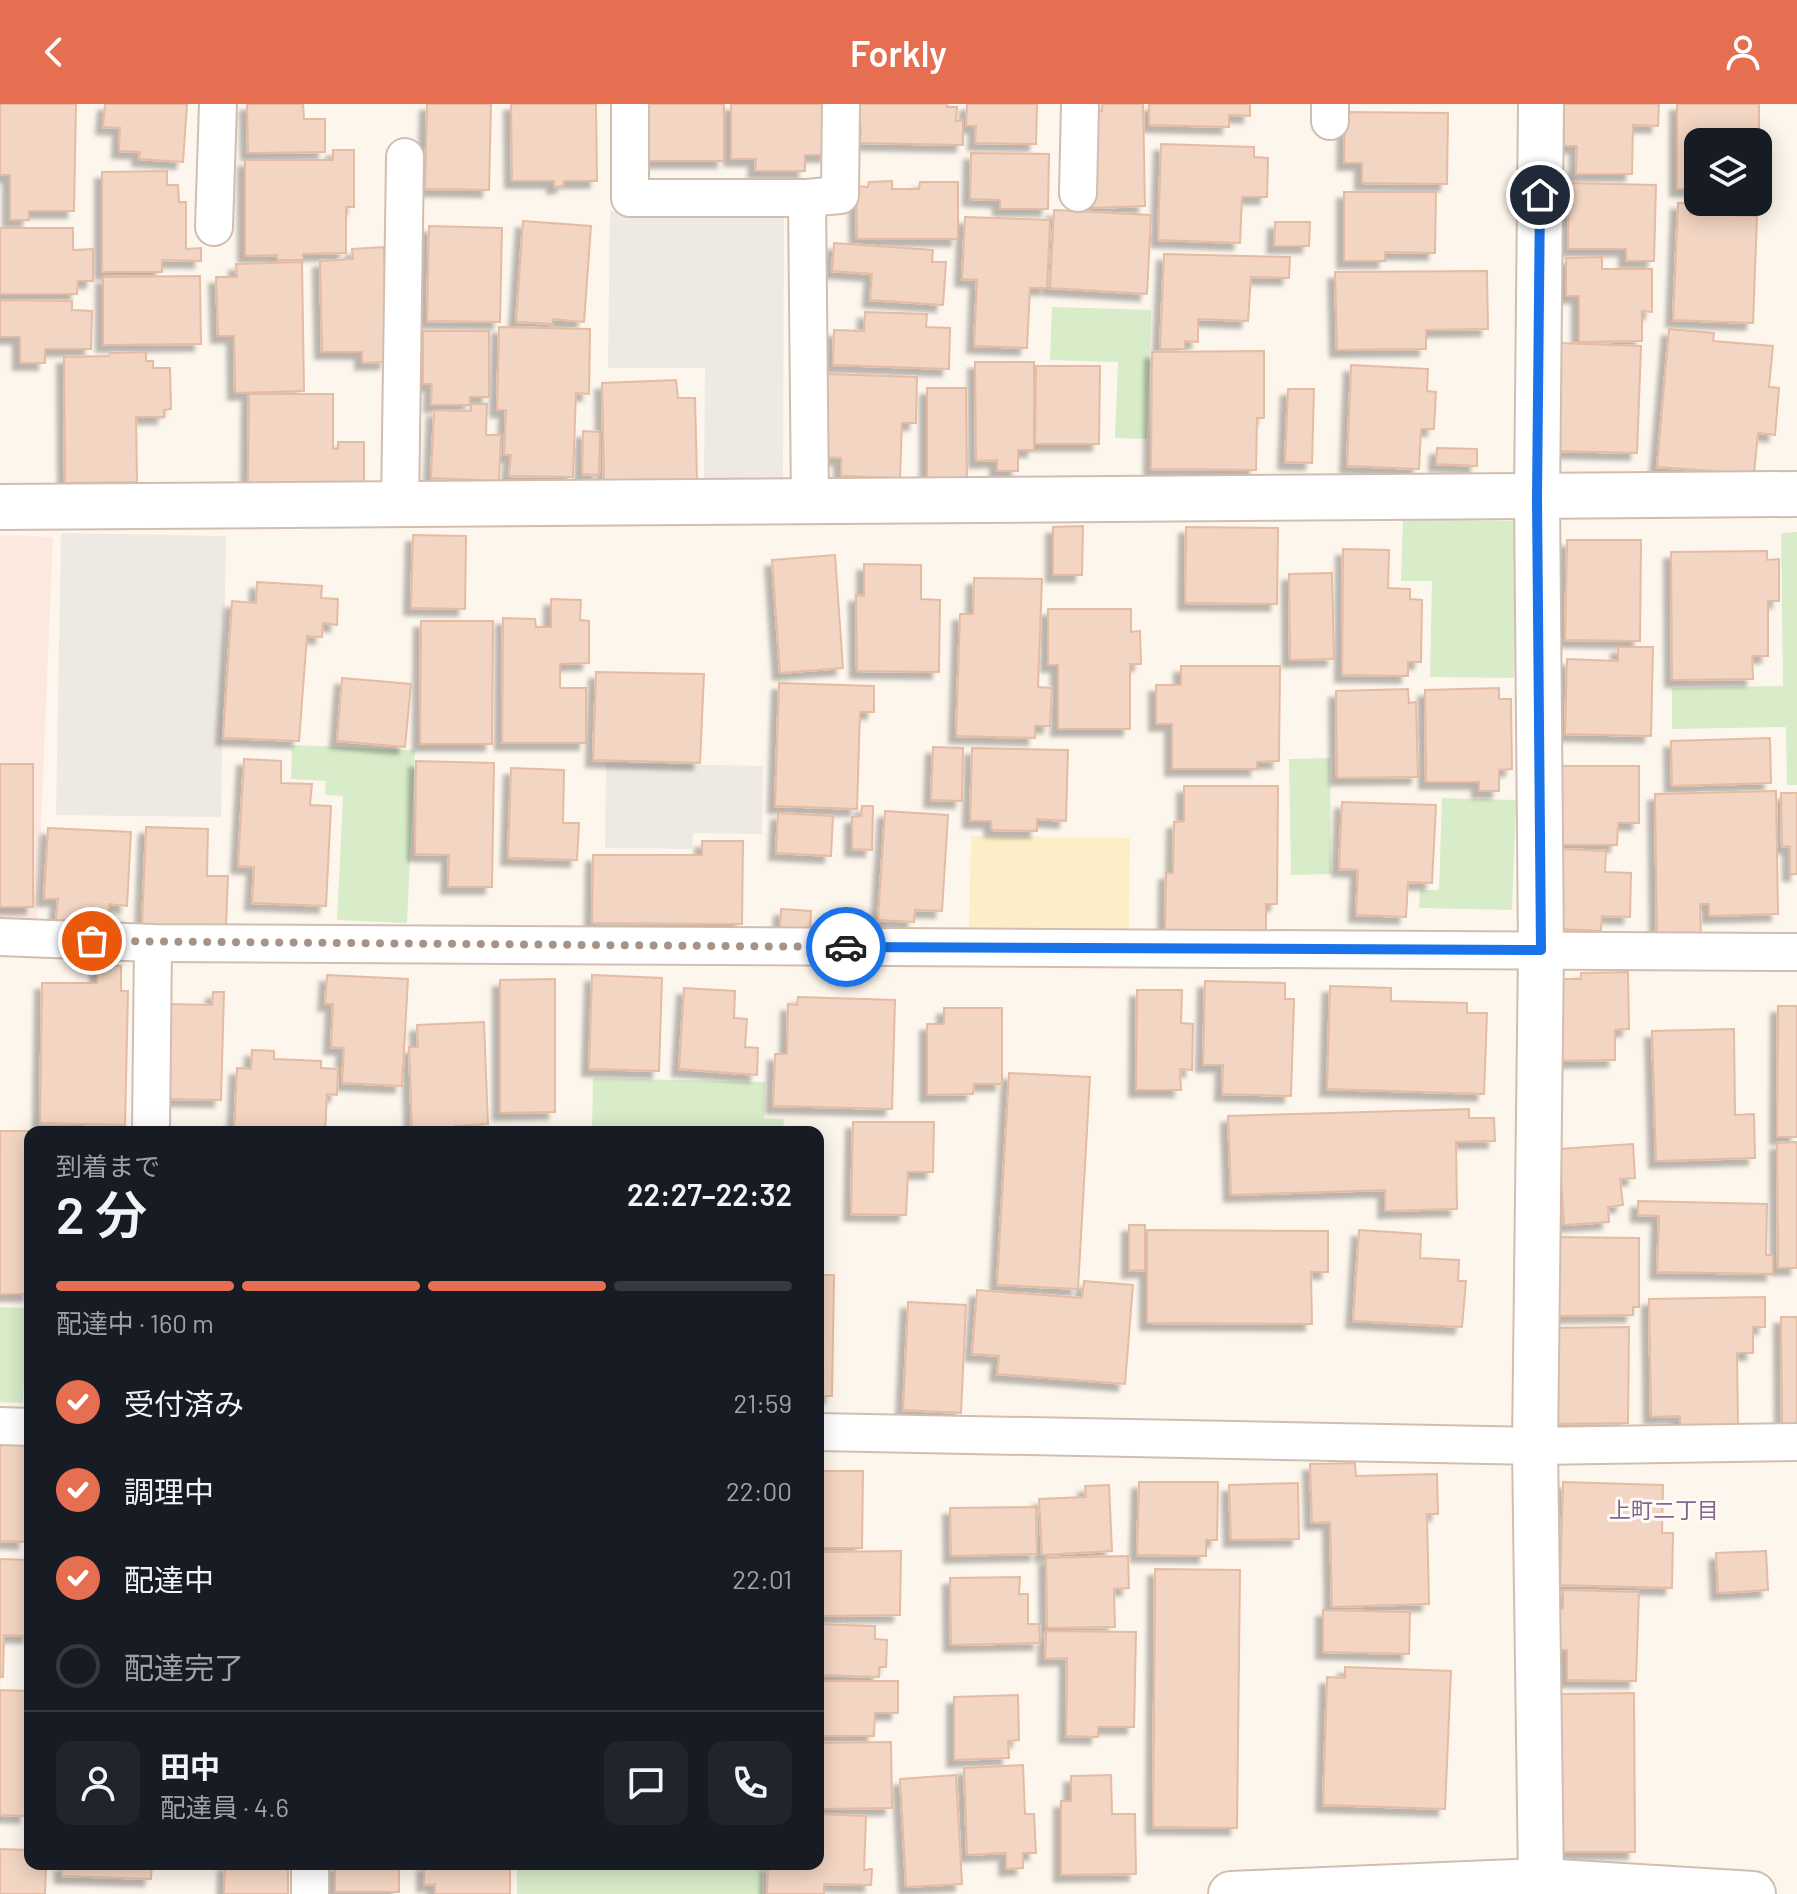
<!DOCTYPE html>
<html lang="ja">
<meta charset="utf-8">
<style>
body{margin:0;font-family:Barlow,"Noto Sans JP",sans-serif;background:#20242c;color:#f1f3f6;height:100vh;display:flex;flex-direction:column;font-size:30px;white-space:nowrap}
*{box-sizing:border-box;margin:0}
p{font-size:26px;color:#9ea1a6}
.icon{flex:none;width:44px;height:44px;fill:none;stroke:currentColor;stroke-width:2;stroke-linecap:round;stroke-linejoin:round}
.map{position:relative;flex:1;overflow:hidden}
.side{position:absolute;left:24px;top:1022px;width:800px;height:744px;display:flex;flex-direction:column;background:#171b24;border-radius:16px;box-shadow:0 4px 20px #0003}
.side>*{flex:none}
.fabs{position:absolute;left:1684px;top:24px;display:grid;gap:16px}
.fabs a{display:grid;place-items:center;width:88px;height:88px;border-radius:16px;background:#171b24;box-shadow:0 4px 20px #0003;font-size:40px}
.pin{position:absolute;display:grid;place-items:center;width:68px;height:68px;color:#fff;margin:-34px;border:4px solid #fff;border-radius:50%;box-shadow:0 2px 8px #0007}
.courier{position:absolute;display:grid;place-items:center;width:80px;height:80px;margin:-40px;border:6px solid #1a73e8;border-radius:50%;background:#fff;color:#222;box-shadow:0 2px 10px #0007}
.headline em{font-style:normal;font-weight:600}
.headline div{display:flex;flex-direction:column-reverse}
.headline{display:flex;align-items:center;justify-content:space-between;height:136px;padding:0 32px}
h1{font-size:52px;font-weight:600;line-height:60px}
.bar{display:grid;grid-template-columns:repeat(4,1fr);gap:12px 8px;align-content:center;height:96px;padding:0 32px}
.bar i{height:10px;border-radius:6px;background:#363941}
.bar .selected{background:#e76f51}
.bar p{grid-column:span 4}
.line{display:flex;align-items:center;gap:20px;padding:0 32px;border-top:2px solid #363941}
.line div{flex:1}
.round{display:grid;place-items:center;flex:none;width:84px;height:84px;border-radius:16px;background:#20242c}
ol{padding:0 32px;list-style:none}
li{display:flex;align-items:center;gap:24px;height:88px}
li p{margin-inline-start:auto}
li .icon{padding:8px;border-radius:50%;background:#e76f51;color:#fff;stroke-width:4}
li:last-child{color:#9ea1a6}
li i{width:44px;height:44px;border:4px solid #363941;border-radius:50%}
header{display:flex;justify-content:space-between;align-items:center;height:104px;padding:0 32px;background:#e76f51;color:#fff;font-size:36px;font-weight:600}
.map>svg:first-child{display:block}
</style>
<header><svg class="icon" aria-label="back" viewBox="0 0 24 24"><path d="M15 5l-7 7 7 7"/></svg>Forkly<svg class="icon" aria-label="person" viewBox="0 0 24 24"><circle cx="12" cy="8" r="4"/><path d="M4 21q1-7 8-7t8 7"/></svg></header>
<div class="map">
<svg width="1797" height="1790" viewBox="0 0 1797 1790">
<defs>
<filter id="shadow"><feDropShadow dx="-7" dy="7" stdDeviation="2" flood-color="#0004"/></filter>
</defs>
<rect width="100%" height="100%" fill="#fdf6ec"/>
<!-- commercial -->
<polygon fill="#fde8e0" points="0,431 53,433 37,817 0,815"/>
<!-- industrial -->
<g fill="#efe9e4">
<polygon points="610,107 784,108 783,379 704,379 705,264 608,264"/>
<polygon points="61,429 226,432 221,713 56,711"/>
<polygon points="606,659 763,662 762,730 693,729 692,745 605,744"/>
</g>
<!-- green -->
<g fill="#d8ecc9">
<polygon points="1052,203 1151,206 1147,335 1115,334 1118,258 1050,256"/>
<polygon points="1403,415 1517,417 1514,574 1430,573 1432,477 1401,477"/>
<polygon points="1797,428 1797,681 1787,681 1786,623 1672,625 1672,584 1783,582 1781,429"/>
<polygon points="292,641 415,646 407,819 337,816 343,692 325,691 326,677 291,675"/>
<polygon points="1330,654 1331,770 1291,771 1289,655"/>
<polygon points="1442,694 1516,696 1512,806 1419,804 1420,786 1439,786"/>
<polygon points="593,974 765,978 764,1014 784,1015 783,1028 592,1028"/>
<polygon points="0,1203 27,1204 23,1299 0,1298"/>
<rect x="517" y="1760" width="245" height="30"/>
</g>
<!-- sand -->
<polygon fill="#fcefc7" points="971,732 1130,734 1129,829 969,826"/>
<!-- building -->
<g fill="#f3d5c3" stroke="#e6bba3" stroke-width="2" filter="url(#shadow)">
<polygon points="0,0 76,0 74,107 29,107 29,116 10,116 10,71 0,71"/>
<polygon points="105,0 187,0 183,58 139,55 140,48 119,47 120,24 103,23"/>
<polygon points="247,0 303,0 304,15 325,15 325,48 248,49"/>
<polygon points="427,0 491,0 489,86 425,85"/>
<polygon points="511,0 596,0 597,77 564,77 563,82 554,83 554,77 512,77"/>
<rect x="647" y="0" width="77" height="57"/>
<polygon points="731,0 828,0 828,51 805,51 805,67 755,67 756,55 731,55"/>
<polygon points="854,0 947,0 947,3 957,3 956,17 963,16 963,41 860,39 861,23 853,22"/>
<polygon points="967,0 1037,0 1036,40 975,39 976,22 966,22"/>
<polygon points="1102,0 1143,0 1145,102 1092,104 1090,8 1102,7"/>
<polygon points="1149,0 1250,0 1250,12 1229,11 1229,23 1149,21"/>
<polygon points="1564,0 1659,0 1658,22 1633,21 1632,70 1576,70 1577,42 1564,42"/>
<polygon points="1677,0 1759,0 1759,76 1758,38 1698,38 1696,85 1677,85"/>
<polygon points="1345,8 1448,9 1447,80 1362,79 1362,59 1344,59"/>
<polygon points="1161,40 1254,43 1254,53 1268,54 1267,93 1242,93 1240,139 1158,136"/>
<polygon points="333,46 354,46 354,103 346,103 346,149 303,150 303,156 277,156 277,151 245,152 245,56 333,56"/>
<polygon points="971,49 1049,50 1048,105 1000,105 1000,96 970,95"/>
<polygon points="167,67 167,81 178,81 179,98 186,98 186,145 201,144 201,157 162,156 162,168 102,168 102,68"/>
<polygon points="892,77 892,85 919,85 920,78 958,78 958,135 857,135 856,82 868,83 869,78"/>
<polygon points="1569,79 1656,81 1654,157 1626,157 1626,145 1568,145"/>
<polygon points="1344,88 1436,88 1435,149 1385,148 1385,157 1344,157"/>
<polygon points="1678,99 1691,99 1690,110 1757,112 1753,219 1673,216"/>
<polygon points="1054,106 1151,111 1147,190 1050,184"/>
<polygon points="965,113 1050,116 1047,184 1030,184 1027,244 974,242 977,176 962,175"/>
<polygon points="523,117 591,122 584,218 553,215 553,220 516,218"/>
<polygon points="1275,118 1310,118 1309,142 1274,142"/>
<polygon points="429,122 502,124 500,218 427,217"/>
<polygon points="0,124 73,124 73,146 93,145 93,177 78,177 77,190 0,190"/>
<polygon points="834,139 933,146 932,158 946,158 943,201 870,196 872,170 832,167"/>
<polygon points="384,143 387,258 362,259 362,248 322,248 320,157 353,155 352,145"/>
<polygon points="1164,150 1290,153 1289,174 1251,173 1248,217 1198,215 1198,238 1185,237 1185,245 1160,245"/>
<polygon points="1602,153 1602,165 1652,165 1652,208 1642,207 1642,237 1579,238 1579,192 1566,192 1566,154"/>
<polygon points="302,158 304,287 235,289 234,232 218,232 216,173 237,173 236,160"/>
<polygon points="1487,167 1488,225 1426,226 1426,245 1337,246 1335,168"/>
<polygon points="200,172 201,240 103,241 103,173"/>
<polygon points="0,196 72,197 72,206 92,207 91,245 45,245 45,259 20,259 20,233 0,233"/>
<polygon points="865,208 927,210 926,223 950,224 949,265 833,261 834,226 864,227"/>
<polygon points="499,223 590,225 589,290 576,289 573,373 509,372 511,351 504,351 506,306 497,306"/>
<polygon points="1669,225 1714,229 1713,237 1773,242 1769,283 1779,284 1775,331 1758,329 1754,370 1657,363"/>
<polygon points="423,227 489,227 489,293 470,293 470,301 431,301 432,280 423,280"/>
<polygon points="1559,239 1641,242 1637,349 1556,347"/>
<polygon points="1264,247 1264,314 1257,314 1256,366 1151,365 1152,248"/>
<polygon points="146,248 146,257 153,257 153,264 170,264 171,305 164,306 164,313 136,313 137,378 65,379 64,253 109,252 110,249"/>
<polygon points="975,258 1034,258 1034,346 1018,346 1018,367 997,367 997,356 976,357"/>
<polygon points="1351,261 1428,265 1427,287 1436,288 1434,325 1421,325 1419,365 1347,362"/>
<polygon points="1036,262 1100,262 1099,340 1035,340"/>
<polygon points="826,270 917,273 916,319 902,319 900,374 841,372 841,354 824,353"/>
<polygon points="676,276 678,294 695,294 697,376 604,379 602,279"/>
<polygon points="927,284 966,284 967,377 927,376"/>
<polygon points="1288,285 1314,285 1312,359 1285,358"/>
<polygon points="249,290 333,290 333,345 338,345 338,338 364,338 364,383 248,382"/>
<polygon points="471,300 487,300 486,331 501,331 499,377 431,374 434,306 471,307"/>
<polygon points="583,327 600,328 599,371 582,370"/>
<polygon points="1437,344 1477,345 1477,362 1436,360"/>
<polygon points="1083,422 1082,471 1053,471 1053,423"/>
<polygon points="1186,423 1278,424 1277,500 1185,499"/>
<polygon points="413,431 466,432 465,505 411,504"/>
<polygon points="1567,436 1641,436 1640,537 1565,536"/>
<polygon points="1343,445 1389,446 1388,484 1410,485 1410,495 1422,496 1421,558 1408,558 1408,572 1342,571"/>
<polygon points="1767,447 1767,456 1779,455 1779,497 1768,497 1768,552 1752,552 1753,575 1672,576 1671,448"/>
<polygon points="835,451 843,564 780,569 772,456"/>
<polygon points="864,460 921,461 921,495 940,496 939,568 857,567 856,491 864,492"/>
<polygon points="1332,469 1334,555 1290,556 1289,470"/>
<polygon points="974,474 1042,475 1038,583 1052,584 1050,622 1035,622 1035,634 956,632 960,510 973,510"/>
<polygon points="257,478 322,482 321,494 338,495 337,521 323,519 322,533 307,532 299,637 223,634 232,497 256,499"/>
<polygon points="551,495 581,496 580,516 589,517 589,559 560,560 560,584 586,584 586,639 502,639 503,514 535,515 536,523 551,523"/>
<polygon points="1048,505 1131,505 1131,528 1140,527 1141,560 1130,560 1130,625 1058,625 1058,561 1048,561"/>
<polygon points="421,517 493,517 492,640 420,640"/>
<polygon points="1618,543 1653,543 1651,632 1565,630 1567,555 1618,557"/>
<polygon points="1181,562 1280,562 1279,657 1257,658 1257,665 1172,665 1172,620 1156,620 1156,581 1181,581"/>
<polygon points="596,568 704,570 700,659 593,656"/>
<polygon points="342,574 411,580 405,643 337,637"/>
<polygon points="779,579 874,582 874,608 860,608 857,705 775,702"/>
<polygon points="1499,584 1499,595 1511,595 1512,665 1499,666 1499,687 1479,687 1479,678 1426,678 1425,586"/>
<polygon points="1408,585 1409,599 1416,598 1418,673 1337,674 1336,587"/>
<polygon points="1770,634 1771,679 1672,682 1671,637"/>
<polygon points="933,643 963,644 962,697 931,696"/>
<polygon points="972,644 1068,646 1066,717 1037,715 1037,727 992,726 991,717 970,717"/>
<polygon points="244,655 281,657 281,679 312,680 310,701 331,702 326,802 252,799 254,763 238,762"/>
<polygon points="416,657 494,659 492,783 448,783 449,751 415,750"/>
<rect x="0" y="660" width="33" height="143"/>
<polygon points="1562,662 1639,662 1639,719 1618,719 1617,741 1561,741"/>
<polygon points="511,664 564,666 563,719 579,719 577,756 508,754"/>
<polygon points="1184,682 1278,682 1277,800 1266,800 1266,828 1165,827 1166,769 1173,769 1174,718 1184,717"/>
<polygon points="1776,687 1778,810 1709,812 1709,800 1700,800 1701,835 1657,836 1655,690"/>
<polygon points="1781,689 1797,689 1797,770 1790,770 1790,743 1782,742"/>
<polygon points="1342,698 1436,701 1432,779 1408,778 1406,813 1356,811 1358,766 1339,765"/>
<polygon points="862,702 873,702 872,746 852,745 852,713 861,712"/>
<polygon points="885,707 948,711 942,807 915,806 914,818 878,816"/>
<polygon points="778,709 833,712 831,752 776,749"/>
<polygon points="146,723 208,725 207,772 228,772 226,823 142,821"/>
<polygon points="48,724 131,728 127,802 109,800 108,819 56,816 58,795 44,795"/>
<polygon points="702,737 743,737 742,820 592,819 593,751 702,751"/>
<polygon points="1562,745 1606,747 1605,768 1631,769 1630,813 1602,812 1601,827 1560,825"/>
<polygon points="781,805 811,807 810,826 780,824"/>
<polygon points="97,862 121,862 121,887 128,887 125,1021 40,1019 42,879 97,879"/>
<polygon points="1628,868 1629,925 1615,926 1615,956 1557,957 1556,875 1581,875 1581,869"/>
<polygon points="327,871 408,875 402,982 342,979 344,944 331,943 333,900 325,900"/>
<polygon points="592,871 662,874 659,967 589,965"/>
<polygon points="555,875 555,1008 500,1009 500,876"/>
<polygon points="1205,877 1285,879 1285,895 1294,895 1291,992 1222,990 1223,961 1203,961"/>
<polygon points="1330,882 1391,884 1391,897 1467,899 1467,909 1487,909 1484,990 1327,985"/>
<polygon points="684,884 735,887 734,914 747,915 745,943 758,944 757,971 679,965"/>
<polygon points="1137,886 1182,886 1181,919 1193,920 1192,966 1180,965 1181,986 1136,986"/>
<polygon points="213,888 224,888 221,996 167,995 169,900 212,901"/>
<polygon points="798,893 895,896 892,1005 773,1002 775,950 787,950 788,900 797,901"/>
<polygon points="1778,902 1797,902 1797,1033 1777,1033"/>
<polygon points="944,904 1002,904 1002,980 974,980 973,990 927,991 927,920 944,920"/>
<polygon points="484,918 488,1020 455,1022 455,1028 412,1028 409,943 418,943 417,921"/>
<polygon points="1734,925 1735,1011 1754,1010 1755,1054 1656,1057 1652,927"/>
<polygon points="252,946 274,947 274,955 321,957 321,964 338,965 337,991 327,990 325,1028 234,1028 237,964 251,965"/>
<polygon points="1009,969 1090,973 1078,1185 997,1181"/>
<polygon points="1469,1005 1469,1014 1494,1014 1495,1037 1456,1038 1457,1105 1385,1107 1385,1086 1231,1091 1228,1012"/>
<polygon points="853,1018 934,1018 933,1068 908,1068 906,1111 851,1110"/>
<polygon points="0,1027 34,1027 30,1028 30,1190 0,1190"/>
<polygon points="1797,1038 1797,1164 1778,1164 1777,1039"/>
<polygon points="1633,1040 1635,1074 1620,1075 1623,1101 1608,1103 1609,1118 1564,1121 1559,1045"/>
<polygon points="1638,1097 1767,1100 1766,1151 1773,1151 1773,1170 1657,1168 1659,1112 1638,1111"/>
<polygon points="1129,1121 1145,1121 1145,1166 1129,1167"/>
<polygon points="1147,1126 1328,1127 1328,1168 1311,1168 1312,1220 1147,1219"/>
<polygon points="1359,1126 1421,1130 1420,1154 1459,1156 1458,1177 1466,1177 1462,1223 1353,1217"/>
<polygon points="1557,1133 1639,1134 1639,1203 1633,1203 1633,1211 1557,1212"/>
<polygon points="818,1171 834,1171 832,1292 818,1292"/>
<polygon points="1084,1177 1133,1181 1125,1280 997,1270 999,1252 972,1250 977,1186 1082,1194"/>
<polygon points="1765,1193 1765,1223 1753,1223 1753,1249 1737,1249 1738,1321 1680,1321 1680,1312 1651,1313 1649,1195"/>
<polygon points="908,1198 966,1201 961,1309 903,1306"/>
<polygon points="1781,1213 1797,1213 1797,1321 1782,1321"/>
<polygon points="1629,1223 1628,1319 1549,1320 1549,1224"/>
<polygon points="0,1336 29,1337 25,1438 0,1437"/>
<polygon points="1355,1359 1356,1372 1437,1370 1438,1410 1427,1410 1429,1500 1332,1503 1330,1418 1312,1419 1310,1360"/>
<polygon points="818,1367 863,1367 862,1444 818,1444"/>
<polygon points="1139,1378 1218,1378 1217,1436 1206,1436 1206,1452 1137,1451"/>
<polygon points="1563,1378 1663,1381 1662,1429 1673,1429 1672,1484 1560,1481"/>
<polygon points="1298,1379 1299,1435 1231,1436 1229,1381"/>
<polygon points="1109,1381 1112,1447 1042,1451 1039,1395 1086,1393 1085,1382"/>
<polygon points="1036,1403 1037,1450 951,1452 950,1404"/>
<polygon points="901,1447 900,1511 818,1512 818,1448"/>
<polygon points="1766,1447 1768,1486 1718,1489 1716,1449"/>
<polygon points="1128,1452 1129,1484 1114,1485 1115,1523 1047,1524 1046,1454"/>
<polygon points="0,1455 30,1456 30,1532 4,1531 3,1573 0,1573"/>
<polygon points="1155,1465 1240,1466 1237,1724 1153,1723"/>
<polygon points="1020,1473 1019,1490 1028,1490 1028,1520 1039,1520 1040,1539 951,1541 950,1474"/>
<polygon points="1563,1486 1639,1488 1636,1577 1567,1576 1567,1546 1549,1546 1550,1505 1563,1504"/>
<polygon points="1323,1506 1410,1508 1409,1550 1323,1548"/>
<polygon points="818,1520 875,1522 875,1535 887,1536 886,1563 879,1563 879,1573 818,1571"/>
<polygon points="1046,1527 1136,1528 1134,1623 1098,1623 1098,1633 1066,1632 1067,1554 1045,1555"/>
<polygon points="1345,1563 1451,1567 1445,1705 1323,1701 1327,1573 1345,1574"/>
<polygon points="818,1577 898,1577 898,1609 875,1609 874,1632 818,1632"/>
<polygon points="0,1586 30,1587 27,1712 0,1711"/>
<polygon points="1634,1589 1635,1748 1561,1748 1561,1590"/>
<polygon points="1018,1591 1019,1636 1008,1637 1009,1654 954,1656 954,1593"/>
<polygon points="891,1638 892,1704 818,1705 818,1639"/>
<polygon points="1023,1661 1025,1710 1034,1710 1036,1749 1023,1749 1023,1764 1006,1765 1006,1749 967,1751 964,1664"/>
<polygon points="956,1671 962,1780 906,1783 900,1675"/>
<polygon points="1111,1671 1112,1710 1135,1710 1136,1770 1061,1771 1061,1697 1071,1697 1071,1672"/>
<polygon points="818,1710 866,1712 864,1766 872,1765 871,1781 824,1780 824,1790 767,1790 768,1760 818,1760"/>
<polygon points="0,1745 30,1746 30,1760 46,1760 45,1790 0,1790"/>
<polygon points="62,1760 152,1760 151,1775 62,1772"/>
<polygon points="225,1760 288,1760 288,1790 224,1790"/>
<rect x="335" y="1760" width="64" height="28"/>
<polygon points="424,1760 510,1760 510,1790 435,1790 435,1780 424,1781"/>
</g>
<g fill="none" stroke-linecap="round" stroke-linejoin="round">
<!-- lane casing -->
<g stroke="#d1beb0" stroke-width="40">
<g id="lane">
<polyline points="630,0 630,94 807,94 840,91 841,0"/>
<polyline points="1330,17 1330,0"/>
<polyline points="1078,89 1080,0"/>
<polyline points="807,94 810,397"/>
<polyline points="214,123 218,0"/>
<polyline points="400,402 405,53"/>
<polyline points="0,833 153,839 1797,848"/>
<polyline points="151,1028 153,839"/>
<polyline points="0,1322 30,1323"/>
<polyline points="818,1328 1535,1342 1797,1338"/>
<polyline points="310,1790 310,1760"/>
</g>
</g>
<!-- street casing -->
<g stroke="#d1beb0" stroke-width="48">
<g id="street">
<polyline points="0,403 1797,390"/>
<polyline points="1541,1777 1535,1342 1541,846 1537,394 1541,0"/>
<polyline points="1231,1790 1541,1777 1753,1790"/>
</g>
</g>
<!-- lane -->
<use href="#lane" stroke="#fff" stroke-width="36"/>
<!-- street -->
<use href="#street" stroke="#fff" stroke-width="44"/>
</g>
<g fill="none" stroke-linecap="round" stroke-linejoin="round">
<!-- done -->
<polyline stroke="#a89285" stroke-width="8" stroke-dasharray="0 14.4" points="92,837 846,843"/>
<!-- route -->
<polyline stroke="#1a73e8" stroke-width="10" points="846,843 1541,846 1537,394 1540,91"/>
</g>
<g text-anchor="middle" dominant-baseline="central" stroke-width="6" stroke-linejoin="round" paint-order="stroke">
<!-- neighbourhood labels -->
<g font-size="22" fill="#846695" stroke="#fffaf3">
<text x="1664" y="1405">上町二丁目</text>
</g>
</g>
</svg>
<div class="fabs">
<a><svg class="icon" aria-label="layers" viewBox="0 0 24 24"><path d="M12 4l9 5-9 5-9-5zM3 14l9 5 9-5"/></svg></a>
</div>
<div class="pin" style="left:92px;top:837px;background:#ea580c"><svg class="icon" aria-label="bag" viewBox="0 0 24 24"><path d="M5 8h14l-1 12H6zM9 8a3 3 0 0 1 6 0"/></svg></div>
<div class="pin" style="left:1540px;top:91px;background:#1f2937"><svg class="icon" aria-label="home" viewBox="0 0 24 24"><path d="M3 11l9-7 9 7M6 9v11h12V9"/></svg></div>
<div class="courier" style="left:846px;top:843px"><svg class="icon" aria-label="car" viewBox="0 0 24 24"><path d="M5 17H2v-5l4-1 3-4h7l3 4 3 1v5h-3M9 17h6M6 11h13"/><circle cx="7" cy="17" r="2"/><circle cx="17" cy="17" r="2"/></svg></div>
<section class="side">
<div class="headline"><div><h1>2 分</h1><p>到着まで</p></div><em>22:27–22:32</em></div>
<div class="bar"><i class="selected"></i><i class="selected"></i><i class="selected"></i><i></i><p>配達中 · 160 m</p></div>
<ol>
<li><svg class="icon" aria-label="check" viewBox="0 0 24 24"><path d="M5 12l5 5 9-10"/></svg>受付済み<p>21:59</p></li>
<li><svg class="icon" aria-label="check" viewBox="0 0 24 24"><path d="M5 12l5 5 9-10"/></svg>調理中<p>22:00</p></li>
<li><svg class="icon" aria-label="check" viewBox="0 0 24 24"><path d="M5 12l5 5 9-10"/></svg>配達中<p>22:01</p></li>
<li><i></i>配達完了</li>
</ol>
<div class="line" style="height:144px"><a class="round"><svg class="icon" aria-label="person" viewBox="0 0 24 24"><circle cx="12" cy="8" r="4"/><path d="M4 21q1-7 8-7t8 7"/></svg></a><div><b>田中</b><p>配達員 · 4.6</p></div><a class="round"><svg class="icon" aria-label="chat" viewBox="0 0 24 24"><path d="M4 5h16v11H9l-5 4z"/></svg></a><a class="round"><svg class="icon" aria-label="phone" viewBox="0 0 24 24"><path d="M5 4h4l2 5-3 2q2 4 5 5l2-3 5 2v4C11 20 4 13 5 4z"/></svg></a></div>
</section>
</div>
